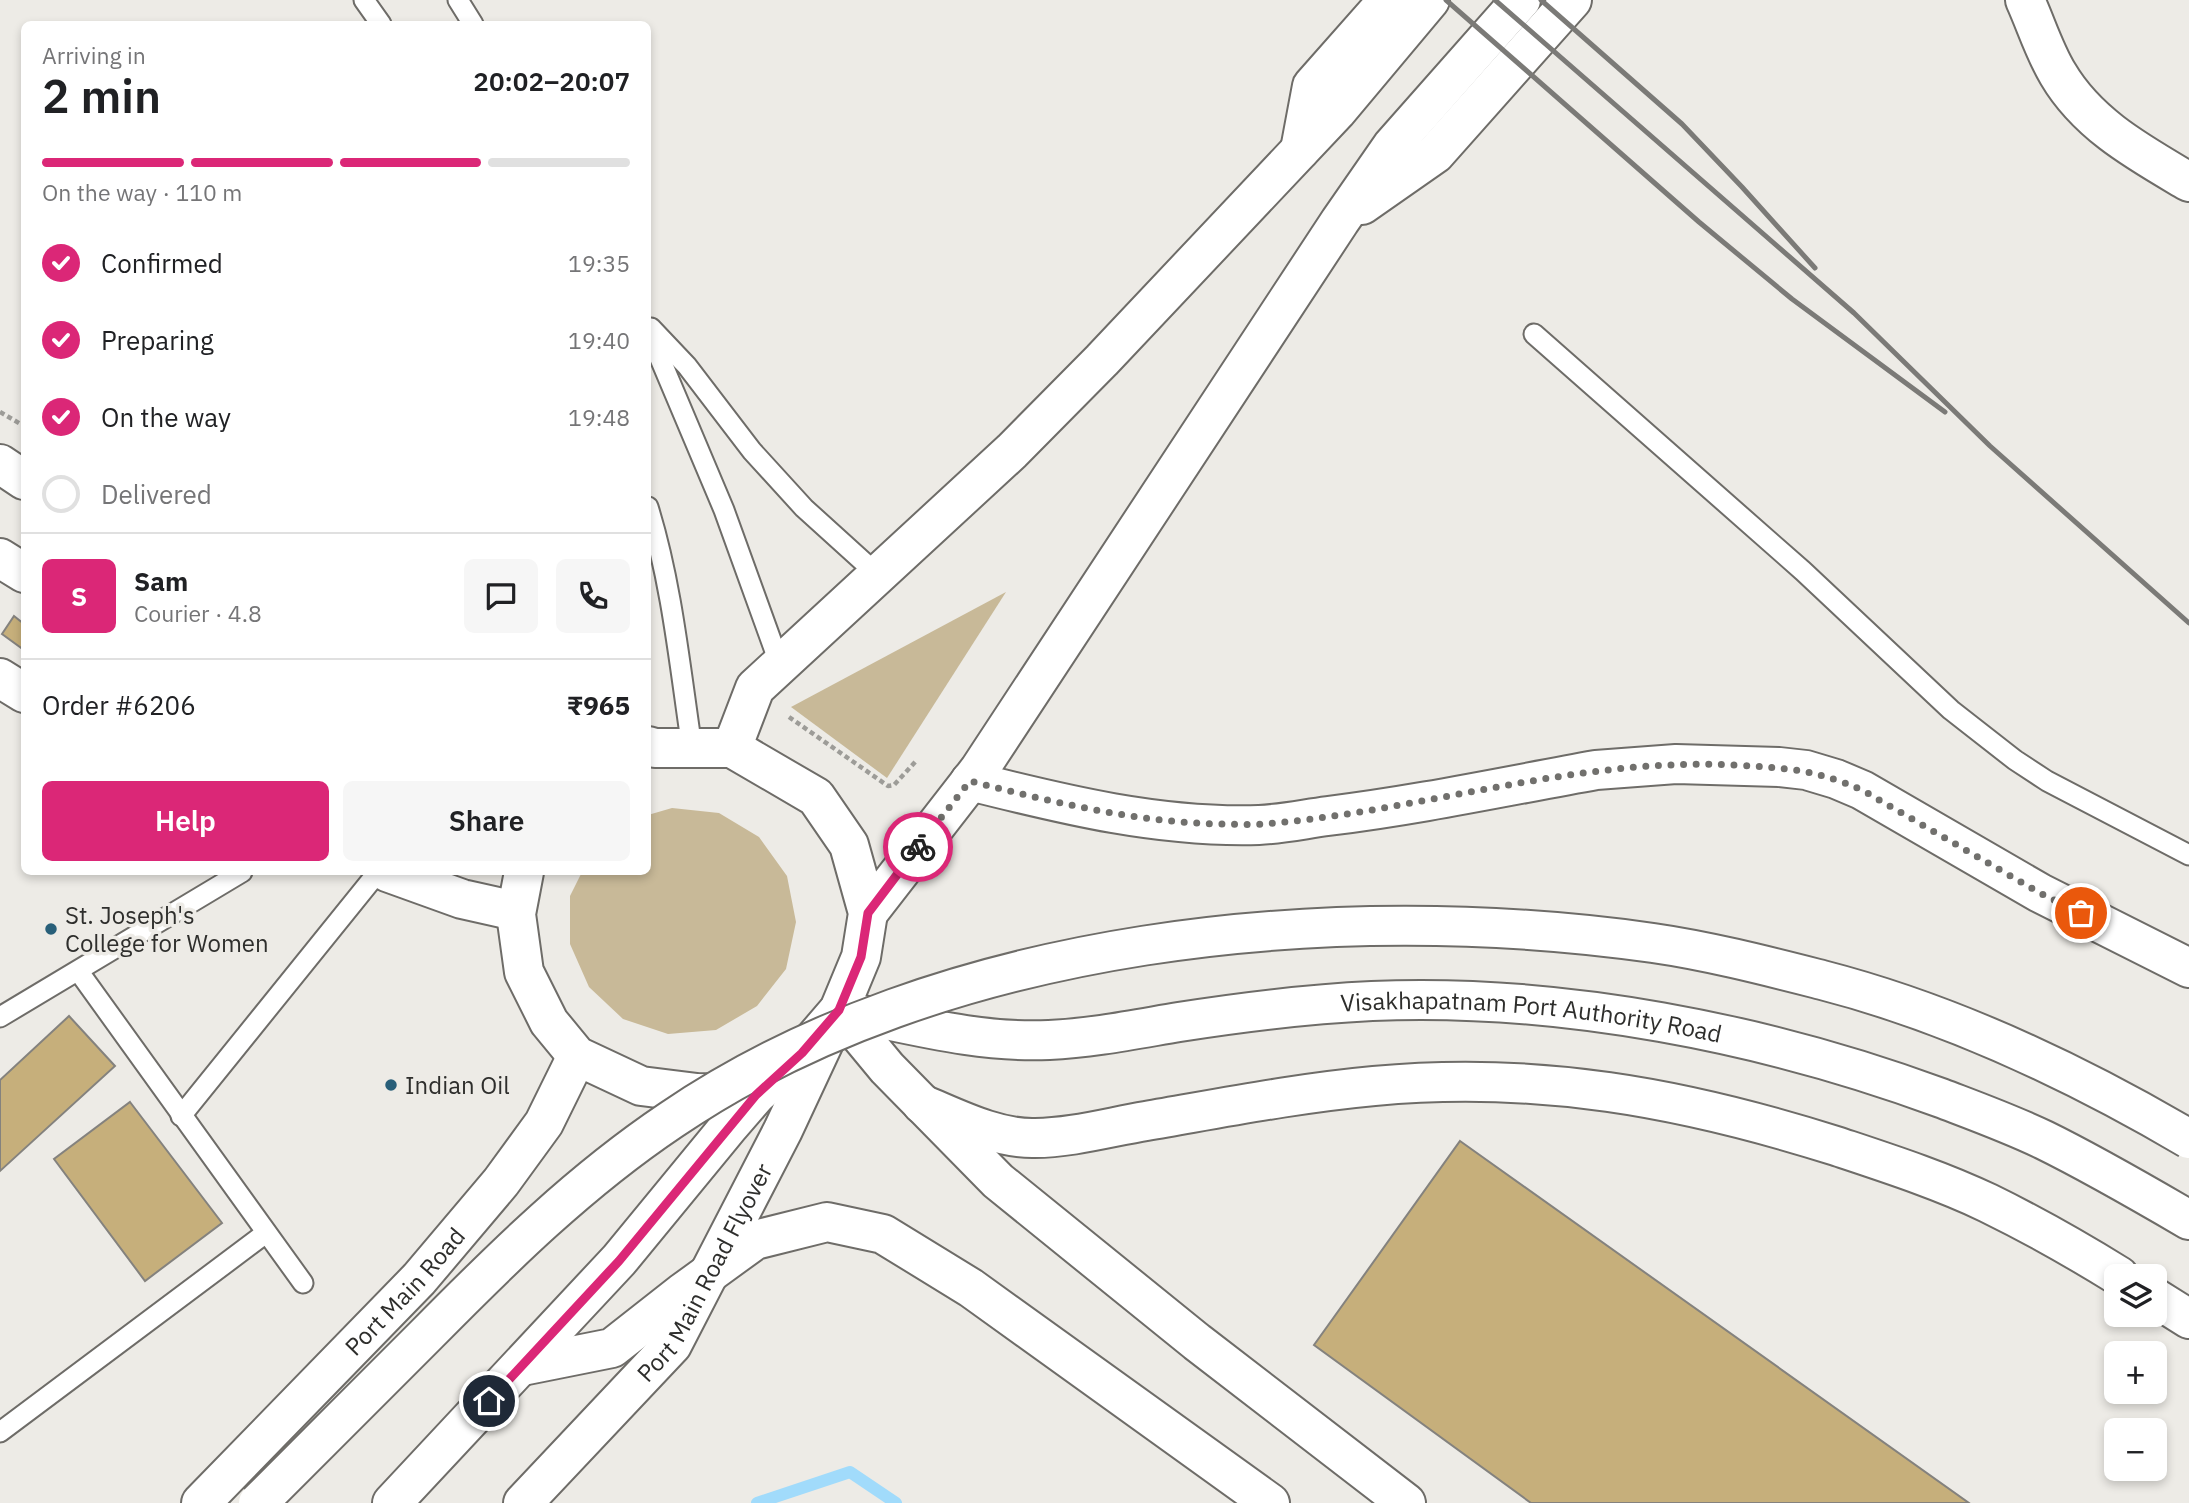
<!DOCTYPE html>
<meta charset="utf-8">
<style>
body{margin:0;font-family:"IBM Plex Sans",sans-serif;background:#f6f6f6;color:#202124;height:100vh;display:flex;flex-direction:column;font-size:26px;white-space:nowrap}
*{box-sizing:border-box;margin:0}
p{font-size:23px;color:#757577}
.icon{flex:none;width:38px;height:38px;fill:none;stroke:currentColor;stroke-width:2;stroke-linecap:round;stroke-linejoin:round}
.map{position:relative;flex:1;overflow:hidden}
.drawer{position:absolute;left:21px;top:21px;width:630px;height:854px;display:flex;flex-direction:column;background:#fff;border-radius:10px;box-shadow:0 4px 10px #0003}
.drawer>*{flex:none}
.tools{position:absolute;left:2104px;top:1264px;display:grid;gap:14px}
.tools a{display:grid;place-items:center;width:63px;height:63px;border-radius:10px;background:#fff;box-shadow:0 4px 10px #0003;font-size:35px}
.pin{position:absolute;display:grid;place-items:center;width:60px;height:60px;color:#fff;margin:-30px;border:4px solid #fff;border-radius:50%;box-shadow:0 2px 7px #0007}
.courier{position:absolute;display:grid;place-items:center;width:70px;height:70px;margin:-35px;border:5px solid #db2777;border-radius:50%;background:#fff;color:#222;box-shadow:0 2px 9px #0007}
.headline em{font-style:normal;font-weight:600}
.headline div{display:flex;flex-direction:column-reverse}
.headline{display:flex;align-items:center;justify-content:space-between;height:119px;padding:0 21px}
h1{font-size:46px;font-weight:600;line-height:52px}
.bar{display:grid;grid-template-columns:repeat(4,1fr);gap:10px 7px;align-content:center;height:84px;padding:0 21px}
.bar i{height:9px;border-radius:5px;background:#e0e0e0}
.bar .current{background:#db2777}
.bar p{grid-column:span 4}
.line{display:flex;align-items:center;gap:18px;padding:0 21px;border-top:2px solid #e0e0e0}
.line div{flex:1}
.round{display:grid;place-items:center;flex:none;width:74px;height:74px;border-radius:10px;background:#f6f6f6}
ol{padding:0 21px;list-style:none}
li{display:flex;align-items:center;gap:21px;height:77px}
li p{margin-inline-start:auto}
li .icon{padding:7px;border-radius:50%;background:#db2777;color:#fff;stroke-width:4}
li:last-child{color:#757577}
li i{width:38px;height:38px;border:4px solid #e0e0e0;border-radius:50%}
.cta{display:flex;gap:14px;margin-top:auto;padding:14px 21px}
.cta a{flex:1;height:80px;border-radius:10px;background:#db2777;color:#fff;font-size:28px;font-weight:600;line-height:80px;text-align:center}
.cta a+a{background:#f6f6f6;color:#202124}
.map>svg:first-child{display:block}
</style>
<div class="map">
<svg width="2189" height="1503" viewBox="0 0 2189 1503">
<rect width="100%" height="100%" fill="#edebe6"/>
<!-- green -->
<g fill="#c8b998">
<polygon points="1006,592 887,778 791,707"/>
<polygon points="672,808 719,813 759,837 787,876 796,922 786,969 757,1006 716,1030 668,1034 623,1019 589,987 570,944 570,896 582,872 648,872 648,815"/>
</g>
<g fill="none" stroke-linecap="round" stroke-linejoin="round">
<!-- stream -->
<polyline stroke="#a1dbfb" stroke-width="12" points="757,1503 850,1472 896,1503"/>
</g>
<!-- building -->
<g fill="#c6af7b" stroke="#84827e" stroke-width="2">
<polygon points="14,616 24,624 24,650 2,634"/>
<polygon points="69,1016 115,1066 0,1171 0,1080"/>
<polygon points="130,1102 222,1223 145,1281 54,1159"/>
<polygon points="1460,1141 1969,1503 1531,1503 1314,1345"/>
</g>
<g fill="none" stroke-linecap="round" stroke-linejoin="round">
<!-- lane casing -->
<g stroke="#6e6c68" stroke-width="23">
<g id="lane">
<polyline points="364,0 381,24"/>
<polyline points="458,0 473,24"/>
<polyline points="651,328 687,366 752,451 804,508 878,575"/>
<polyline points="648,330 724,510 780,665"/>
<polyline points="1534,334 1803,571 1951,710 2015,760 2047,781 2189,855"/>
<path d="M648 507C672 584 680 668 692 748"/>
<polyline points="79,972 303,1283"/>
<polyline points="0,1017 242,872"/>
<polyline points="181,1116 378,872"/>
<polyline points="0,1432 266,1233"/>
</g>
</g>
<!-- street casing -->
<g stroke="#6e6c68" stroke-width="42">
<path id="street" d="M2025 0C2036 24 2044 51 2058 74 2088 125 2140 153 2189 182"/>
</g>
<!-- secondary casing -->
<g stroke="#6e6c68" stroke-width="42">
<g id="secondary">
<path d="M970 781C1065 805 1160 828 1259 825 1282 824 1305 819 1328 816 1418 805 1507 786 1596 770L1676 764 1779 767 1806 770 1836 779 1862 790 2040 893 2189 968"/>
<polyline points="839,1010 887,1068 998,1181 1197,1342 1406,1503"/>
<path id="s1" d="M858 1014C921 1027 984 1043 1049 1040 1093 1038 1137 1029 1179 1022 1243 1012 1308 1004 1372 1001 1560 993 1765 1033 1941 1098 1975 1111 2011 1124 2044 1140 2093 1164 2141 1192 2189 1220"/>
<path d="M922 1104C956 1118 996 1139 1035 1138 1071 1138 1110 1127 1146 1121 1222 1108 1298 1093 1374 1086 1538 1071 1681 1097 1836 1146 1887 1163 1940 1180 1988 1203 2033 1225 2077 1250 2119 1276"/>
<polyline points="2154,1297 2189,1319"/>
<polyline points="522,1366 612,1348 682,1293 755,1240 827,1222 883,1234 971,1288 1270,1503"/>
</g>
</g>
<!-- primary casing -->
<g stroke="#6e6c68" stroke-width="42">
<g id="primary">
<polyline points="1300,150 1312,86 1388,0"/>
<polyline points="1362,205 1435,154 1572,0"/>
<polyline points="0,464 24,480"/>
<polyline points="0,558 24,573"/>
<polyline points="0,678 24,693"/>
<polyline points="732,748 755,688 1012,451 1102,360 1337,111 1430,0"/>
<polyline points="387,872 462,899 516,911"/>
<polyline points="524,872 516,914 524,972 549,1022 577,1056 641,1086 697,1093 733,1094"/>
<polyline points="868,913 979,770 1340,221 1392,146 1521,0"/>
<path id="s2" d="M201 1503 419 1279 501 1182 544 1123 577 1056"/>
<polyline points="392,1503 619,1260 730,1125 756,1095 802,1053 839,1010 861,957 868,913 849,845 816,797 732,748 655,748 648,746"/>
<path id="s3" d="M523 1503 672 1345 783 1130 825 1040"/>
</g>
</g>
<!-- path -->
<g stroke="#9d9c98" stroke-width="4.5" stroke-dasharray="5 3.5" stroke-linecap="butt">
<polyline points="0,412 24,426"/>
<polyline points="789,717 888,786 894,785 916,761"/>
</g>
<!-- lane -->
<use href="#lane" stroke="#fff" stroke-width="19"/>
<!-- street -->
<use href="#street" stroke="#fff" stroke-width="38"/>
<!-- secondary -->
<use href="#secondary" stroke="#fff" stroke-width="38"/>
<!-- primary -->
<use href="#primary" stroke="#fff" stroke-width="38"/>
<!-- rail -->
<g stroke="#7b7a77" stroke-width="5">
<polyline points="1446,0 1699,222 1792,299 1945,412"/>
<polyline points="1495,0 1854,313 1990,446 2189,623"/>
<polyline points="1541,0 1682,124 1742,187 1815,268"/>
</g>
<!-- primary-bridge casing -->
<g stroke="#6e6c68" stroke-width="42" stroke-linecap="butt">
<path id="primary-bridge" d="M258 1503C314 1447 371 1390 427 1334 503 1257 580 1181 671 1120 941 936 1336 898 1653 943 1709 951 1767 966 1822 980 1950 1013 2075 1072 2189 1139"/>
</g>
<!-- primary-bridge -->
<use href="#primary-bridge" stroke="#fff" stroke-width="38"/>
</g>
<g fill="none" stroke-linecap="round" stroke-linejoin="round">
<!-- done -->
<path stroke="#71706d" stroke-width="7" stroke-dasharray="0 12.6" d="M918 847 970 781C1052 802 1134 822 1220 824 1234 824 1248 825 1262 824 1420 812 1574 757 1734 765 1785 768 1814 769 1862 790L2040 893 2081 913"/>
<!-- route -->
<polyline stroke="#db2777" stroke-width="9" points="489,1401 619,1261 756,1095 802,1053 839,1010 861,957 868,913 918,847"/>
</g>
<!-- markers -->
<g fill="#285f79" stroke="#edebe6" stroke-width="2.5">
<circle cx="51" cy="929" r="7"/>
<circle cx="391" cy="1085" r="7"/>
</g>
<g text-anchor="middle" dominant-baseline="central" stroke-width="7" stroke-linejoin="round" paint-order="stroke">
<!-- poi labels -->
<g font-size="24" fill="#2e2e2c" stroke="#edebe6" text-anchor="start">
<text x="65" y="915">St. Joseph's<tspan x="65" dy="28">College for Women</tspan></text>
<text x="405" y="1085">Indian Oil</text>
</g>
<!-- street labels -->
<g font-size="24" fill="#2e2e2c" stroke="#edebe6">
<text stroke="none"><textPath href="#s1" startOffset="679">Visakhapatnam Port Authority Road</textPath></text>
<text stroke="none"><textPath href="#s3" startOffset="296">Port Main Road Flyover</textPath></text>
<text stroke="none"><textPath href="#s2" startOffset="294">Port Main Road</textPath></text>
</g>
</g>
</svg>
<div class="tools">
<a><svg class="icon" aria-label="layers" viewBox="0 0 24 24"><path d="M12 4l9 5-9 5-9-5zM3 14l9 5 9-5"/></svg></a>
<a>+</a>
<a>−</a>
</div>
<div class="pin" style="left:2081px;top:913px;background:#ea580c"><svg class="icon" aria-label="bag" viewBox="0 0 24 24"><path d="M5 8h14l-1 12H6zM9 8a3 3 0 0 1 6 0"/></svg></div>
<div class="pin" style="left:489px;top:1401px;background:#1f2937"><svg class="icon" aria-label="home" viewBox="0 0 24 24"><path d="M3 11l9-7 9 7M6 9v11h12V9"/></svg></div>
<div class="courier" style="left:918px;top:847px"><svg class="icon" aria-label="bike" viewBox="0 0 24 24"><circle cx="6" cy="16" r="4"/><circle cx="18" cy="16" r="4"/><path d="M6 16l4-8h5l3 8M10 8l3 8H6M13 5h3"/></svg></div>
<section class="drawer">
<div class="headline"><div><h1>2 min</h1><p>Arriving in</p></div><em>20:02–20:07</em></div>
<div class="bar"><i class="current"></i><i class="current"></i><i class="current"></i><i></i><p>On the way · 110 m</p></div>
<ol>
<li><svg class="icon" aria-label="check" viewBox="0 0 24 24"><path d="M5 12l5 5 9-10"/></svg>Confirmed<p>19:35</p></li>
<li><svg class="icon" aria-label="check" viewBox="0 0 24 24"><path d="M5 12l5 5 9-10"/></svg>Preparing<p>19:40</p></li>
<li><svg class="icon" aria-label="check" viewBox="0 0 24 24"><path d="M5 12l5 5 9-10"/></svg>On the way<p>19:48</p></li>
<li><i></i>Delivered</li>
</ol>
<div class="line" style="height:126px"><b class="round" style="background:#db2777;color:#fff">S</b><div><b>Sam</b><p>Courier · 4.8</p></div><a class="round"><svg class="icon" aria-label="chat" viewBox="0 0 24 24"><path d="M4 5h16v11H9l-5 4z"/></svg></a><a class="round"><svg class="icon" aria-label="phone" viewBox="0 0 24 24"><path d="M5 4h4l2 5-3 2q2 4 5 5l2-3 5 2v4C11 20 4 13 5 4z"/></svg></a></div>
<div class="line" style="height:91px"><div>Order #6206</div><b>₹965</b></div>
<div class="cta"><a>Help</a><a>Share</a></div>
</section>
</div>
